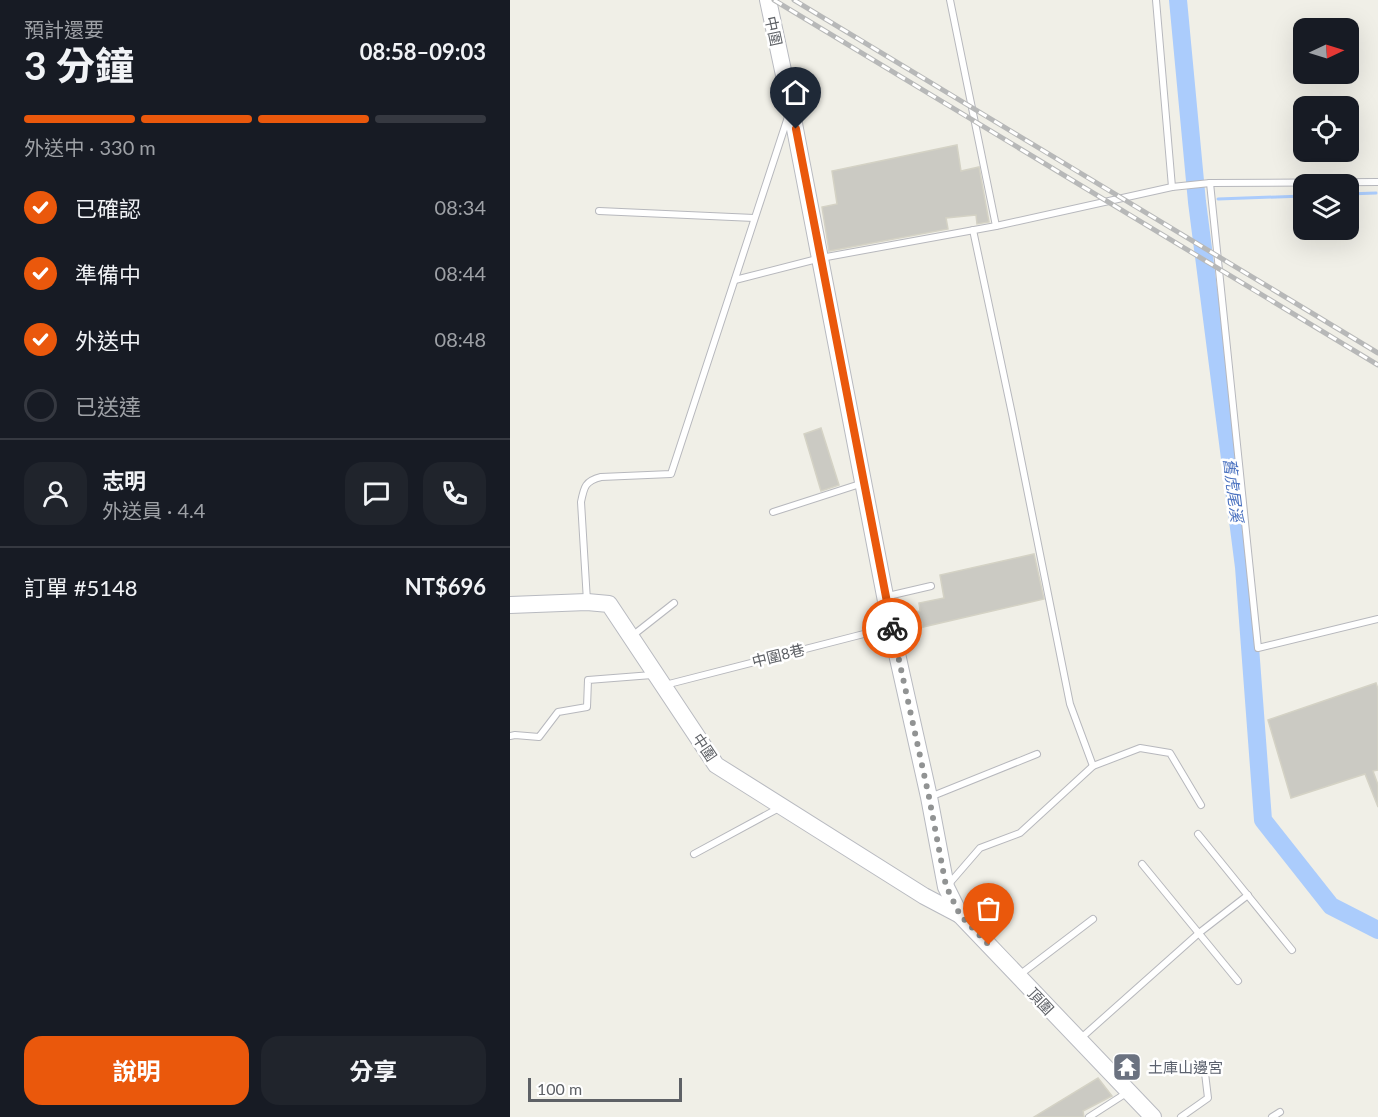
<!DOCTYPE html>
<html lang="zh-TW">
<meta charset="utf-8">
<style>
body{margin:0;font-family:Lato,"Noto Sans TC",sans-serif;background:#20242c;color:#f1f3f6;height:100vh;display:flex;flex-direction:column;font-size:22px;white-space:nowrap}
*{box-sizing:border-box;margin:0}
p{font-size:20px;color:#9ea1a6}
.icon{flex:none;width:33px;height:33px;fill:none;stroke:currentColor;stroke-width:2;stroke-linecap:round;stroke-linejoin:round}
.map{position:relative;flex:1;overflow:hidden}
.details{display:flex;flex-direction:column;background:#171b24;width:510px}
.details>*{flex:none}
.needle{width:39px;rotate:86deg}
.fabs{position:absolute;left:783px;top:18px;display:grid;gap:12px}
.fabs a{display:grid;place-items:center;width:66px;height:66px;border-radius:12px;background:#171b24;box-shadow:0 6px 24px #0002;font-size:30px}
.scale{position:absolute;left:18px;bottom:15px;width:154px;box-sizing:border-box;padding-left:6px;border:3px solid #5e6166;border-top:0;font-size:16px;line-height:21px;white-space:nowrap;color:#5e6166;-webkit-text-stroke:4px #fff;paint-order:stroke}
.pin{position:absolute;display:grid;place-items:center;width:51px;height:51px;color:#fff;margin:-62px -26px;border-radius:50% 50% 50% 0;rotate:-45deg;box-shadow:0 0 6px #0007}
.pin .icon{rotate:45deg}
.courier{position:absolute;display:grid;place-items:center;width:60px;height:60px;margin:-30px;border:4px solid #ea580c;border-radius:50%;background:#fff;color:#222;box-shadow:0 2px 8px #0007}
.head em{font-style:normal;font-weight:700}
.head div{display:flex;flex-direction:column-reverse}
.head{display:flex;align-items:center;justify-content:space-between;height:102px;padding:0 24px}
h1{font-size:39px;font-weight:700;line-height:45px}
.bar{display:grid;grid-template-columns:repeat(4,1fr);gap:9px 6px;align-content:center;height:72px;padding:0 24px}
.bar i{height:8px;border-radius:4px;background:#363941}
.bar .selected{background:#ea580c}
.bar p{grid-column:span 4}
.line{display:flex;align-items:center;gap:15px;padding:0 24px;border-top:2px solid #363941}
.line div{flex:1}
.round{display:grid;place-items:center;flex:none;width:63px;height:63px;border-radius:18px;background:#20242c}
ol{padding:0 24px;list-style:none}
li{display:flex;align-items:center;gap:18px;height:66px}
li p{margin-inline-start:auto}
li .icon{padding:6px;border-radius:50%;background:#ea580c;color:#fff;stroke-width:4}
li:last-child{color:#9ea1a6}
li i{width:33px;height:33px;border:3px solid #363941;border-radius:50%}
.cta{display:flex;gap:12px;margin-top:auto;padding:12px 24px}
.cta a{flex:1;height:69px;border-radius:18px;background:#ea580c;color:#fff;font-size:24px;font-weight:700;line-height:69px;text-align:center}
.cta a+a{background:#20242c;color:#f1f3f6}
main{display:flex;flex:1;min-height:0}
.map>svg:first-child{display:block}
</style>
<main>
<section class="details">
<div class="head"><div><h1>3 分鐘</h1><p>預計還要</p></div><em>08:58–09:03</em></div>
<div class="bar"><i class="selected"></i><i class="selected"></i><i class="selected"></i><i></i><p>外送中 · 330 m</p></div>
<ol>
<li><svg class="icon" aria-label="check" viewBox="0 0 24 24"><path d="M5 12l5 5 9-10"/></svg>已確認<p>08:34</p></li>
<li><svg class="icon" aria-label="check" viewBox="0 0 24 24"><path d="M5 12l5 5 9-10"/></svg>準備中<p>08:44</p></li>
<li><svg class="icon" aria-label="check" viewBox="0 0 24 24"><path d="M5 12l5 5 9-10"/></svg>外送中<p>08:48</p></li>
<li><i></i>已送達</li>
</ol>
<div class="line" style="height:108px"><a class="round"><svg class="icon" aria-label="person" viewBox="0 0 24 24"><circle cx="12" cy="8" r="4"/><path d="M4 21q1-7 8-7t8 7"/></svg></a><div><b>志明</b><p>外送員 · 4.4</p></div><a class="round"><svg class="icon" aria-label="chat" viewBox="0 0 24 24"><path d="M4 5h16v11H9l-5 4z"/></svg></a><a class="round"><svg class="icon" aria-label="phone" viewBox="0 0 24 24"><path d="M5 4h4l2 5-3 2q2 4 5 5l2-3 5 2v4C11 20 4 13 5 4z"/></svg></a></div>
<div class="line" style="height:78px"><div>訂單 #5148</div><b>NT$696</b></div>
<div class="cta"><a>說明</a><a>分享</a></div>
</section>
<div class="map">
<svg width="868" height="1117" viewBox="0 0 868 1117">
<rect width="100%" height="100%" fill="#f0efe7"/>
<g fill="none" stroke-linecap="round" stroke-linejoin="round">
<!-- stream -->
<g stroke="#abccfc" stroke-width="3">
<polyline points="838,194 866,193"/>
<polyline points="708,199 794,196"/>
<polyline points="687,202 693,201"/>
</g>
<!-- river -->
<polyline stroke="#abccfc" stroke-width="18" points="668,0 687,202 734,567 753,820 821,906 868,930"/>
</g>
<!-- building -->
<g fill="#cbcac3" stroke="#d4d2c5" stroke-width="1.5">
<polygon points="447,145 451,171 469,167 479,222 467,224 466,215 436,218 438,229 319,251 312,207 327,204 322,171"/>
<polygon points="311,428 329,485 311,491 294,434"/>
<polygon points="524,554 534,599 413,627 412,622 395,626 393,614 410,611 409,603 434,598 430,575"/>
<polygon points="866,683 868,689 868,770 863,771 868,785 868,807 855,774 781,798 758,720"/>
<polygon points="618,1060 624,1069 617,1074 610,1065"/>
<polygon points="588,1078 602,1096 573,1111 574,1117 524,1117"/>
</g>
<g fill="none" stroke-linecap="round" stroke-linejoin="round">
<!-- lane casing -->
<g stroke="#b7b8bd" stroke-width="8">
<g id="lane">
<polyline points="440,0 486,226 662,187 700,183 868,182"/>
<polyline points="646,0 662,187"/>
<polyline points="700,183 748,648 868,619"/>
<polyline points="89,211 244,218"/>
<polyline points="463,230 502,414 560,704 583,766"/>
<polyline points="225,280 311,258 486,226"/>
<polyline points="263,512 353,483"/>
<polyline points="378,596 421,586"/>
<path d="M77 601 71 502C74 487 75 481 91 477L161 474 278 117"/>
<polyline points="122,636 164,603"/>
<polyline points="155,685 381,627"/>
<polyline points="0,736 5,735 29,737 48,712 77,707 78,680 142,675"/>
<polyline points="420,797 527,754"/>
<polyline points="688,834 782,950"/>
<polyline points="184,854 269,808"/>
<polyline points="632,864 728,981"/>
<polyline points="438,885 470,848 510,833 583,766 630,748 660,753 691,805"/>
<polyline points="508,976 583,919"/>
<polyline points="570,1039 689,933 738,895"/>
<polyline points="579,1117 618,1092"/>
<polyline points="671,1117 698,1098 695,1073"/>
<polyline points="762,1117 770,1112"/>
</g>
</g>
<!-- secondary casing -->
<g stroke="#b8bac0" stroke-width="18">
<g id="secondary">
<polyline points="258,0 281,108 381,627 419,797 436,887 450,915 643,1117"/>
<polyline points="0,605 77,602 99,604 206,765 414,896 450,915"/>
</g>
</g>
<!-- lane -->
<use href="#lane" stroke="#fff" stroke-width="6"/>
<!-- secondary -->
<use href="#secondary" stroke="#fff" stroke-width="16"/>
<!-- rail casing -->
<g stroke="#b7b8b8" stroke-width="5">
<g id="rail">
<polyline points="264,0 868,365"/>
<polyline points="284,0 868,353"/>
</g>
</g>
<!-- rail -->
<use href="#rail" stroke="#fff" stroke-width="3" stroke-dasharray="9" stroke-linecap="butt"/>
</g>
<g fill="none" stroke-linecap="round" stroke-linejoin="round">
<!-- done -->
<polyline stroke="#919393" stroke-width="6" stroke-dasharray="0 10.8" points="382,628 419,797 436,886 450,915 479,945"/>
<!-- route -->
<polyline stroke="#ea580c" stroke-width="8" points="286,129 382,628"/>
</g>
<!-- icons -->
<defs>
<g id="temple-square" transform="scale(1.5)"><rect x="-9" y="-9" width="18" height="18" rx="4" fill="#6b7280" stroke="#fff"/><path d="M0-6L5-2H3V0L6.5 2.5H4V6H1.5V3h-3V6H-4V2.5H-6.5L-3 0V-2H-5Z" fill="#fff"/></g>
</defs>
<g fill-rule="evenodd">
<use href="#temple-square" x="617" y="1067"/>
</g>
<g text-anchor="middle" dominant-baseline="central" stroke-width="5" stroke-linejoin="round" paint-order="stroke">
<!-- street labels -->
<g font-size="15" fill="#5e6166" stroke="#fff">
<text transform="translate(264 31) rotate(78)">中圍</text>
<text transform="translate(268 655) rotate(-14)">中圍8巷</text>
<text transform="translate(195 747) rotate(56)">中圍</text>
<text transform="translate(531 1001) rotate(47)">頂圍</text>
</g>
<!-- worship labels -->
<g font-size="15" fill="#5b616d" stroke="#fff" text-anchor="start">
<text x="638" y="1067">土庫山邊宮</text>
</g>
<!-- water labels -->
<g font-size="16" font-style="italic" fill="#4c73c0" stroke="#fff">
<text transform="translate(724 490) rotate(83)">舊虎尾溪</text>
</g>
</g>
</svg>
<div class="fabs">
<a><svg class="needle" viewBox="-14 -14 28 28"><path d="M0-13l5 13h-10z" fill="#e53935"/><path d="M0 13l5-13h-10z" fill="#9ea1a6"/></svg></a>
<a><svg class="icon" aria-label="locate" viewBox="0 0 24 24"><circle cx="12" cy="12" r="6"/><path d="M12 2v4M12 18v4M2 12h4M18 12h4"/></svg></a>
<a><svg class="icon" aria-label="layers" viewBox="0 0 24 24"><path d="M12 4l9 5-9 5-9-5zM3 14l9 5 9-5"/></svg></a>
</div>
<div class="scale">100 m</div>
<div class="pin" style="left:479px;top:945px;background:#ea580c"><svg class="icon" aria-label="bag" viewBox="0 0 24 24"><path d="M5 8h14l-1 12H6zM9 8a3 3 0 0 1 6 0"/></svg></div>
<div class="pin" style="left:286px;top:129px;background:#1f2937"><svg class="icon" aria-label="home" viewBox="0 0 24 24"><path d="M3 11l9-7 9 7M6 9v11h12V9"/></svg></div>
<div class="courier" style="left:382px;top:628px"><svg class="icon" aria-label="bike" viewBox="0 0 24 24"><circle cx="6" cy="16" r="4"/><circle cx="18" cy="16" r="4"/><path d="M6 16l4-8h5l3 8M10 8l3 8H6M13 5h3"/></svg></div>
</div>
</main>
